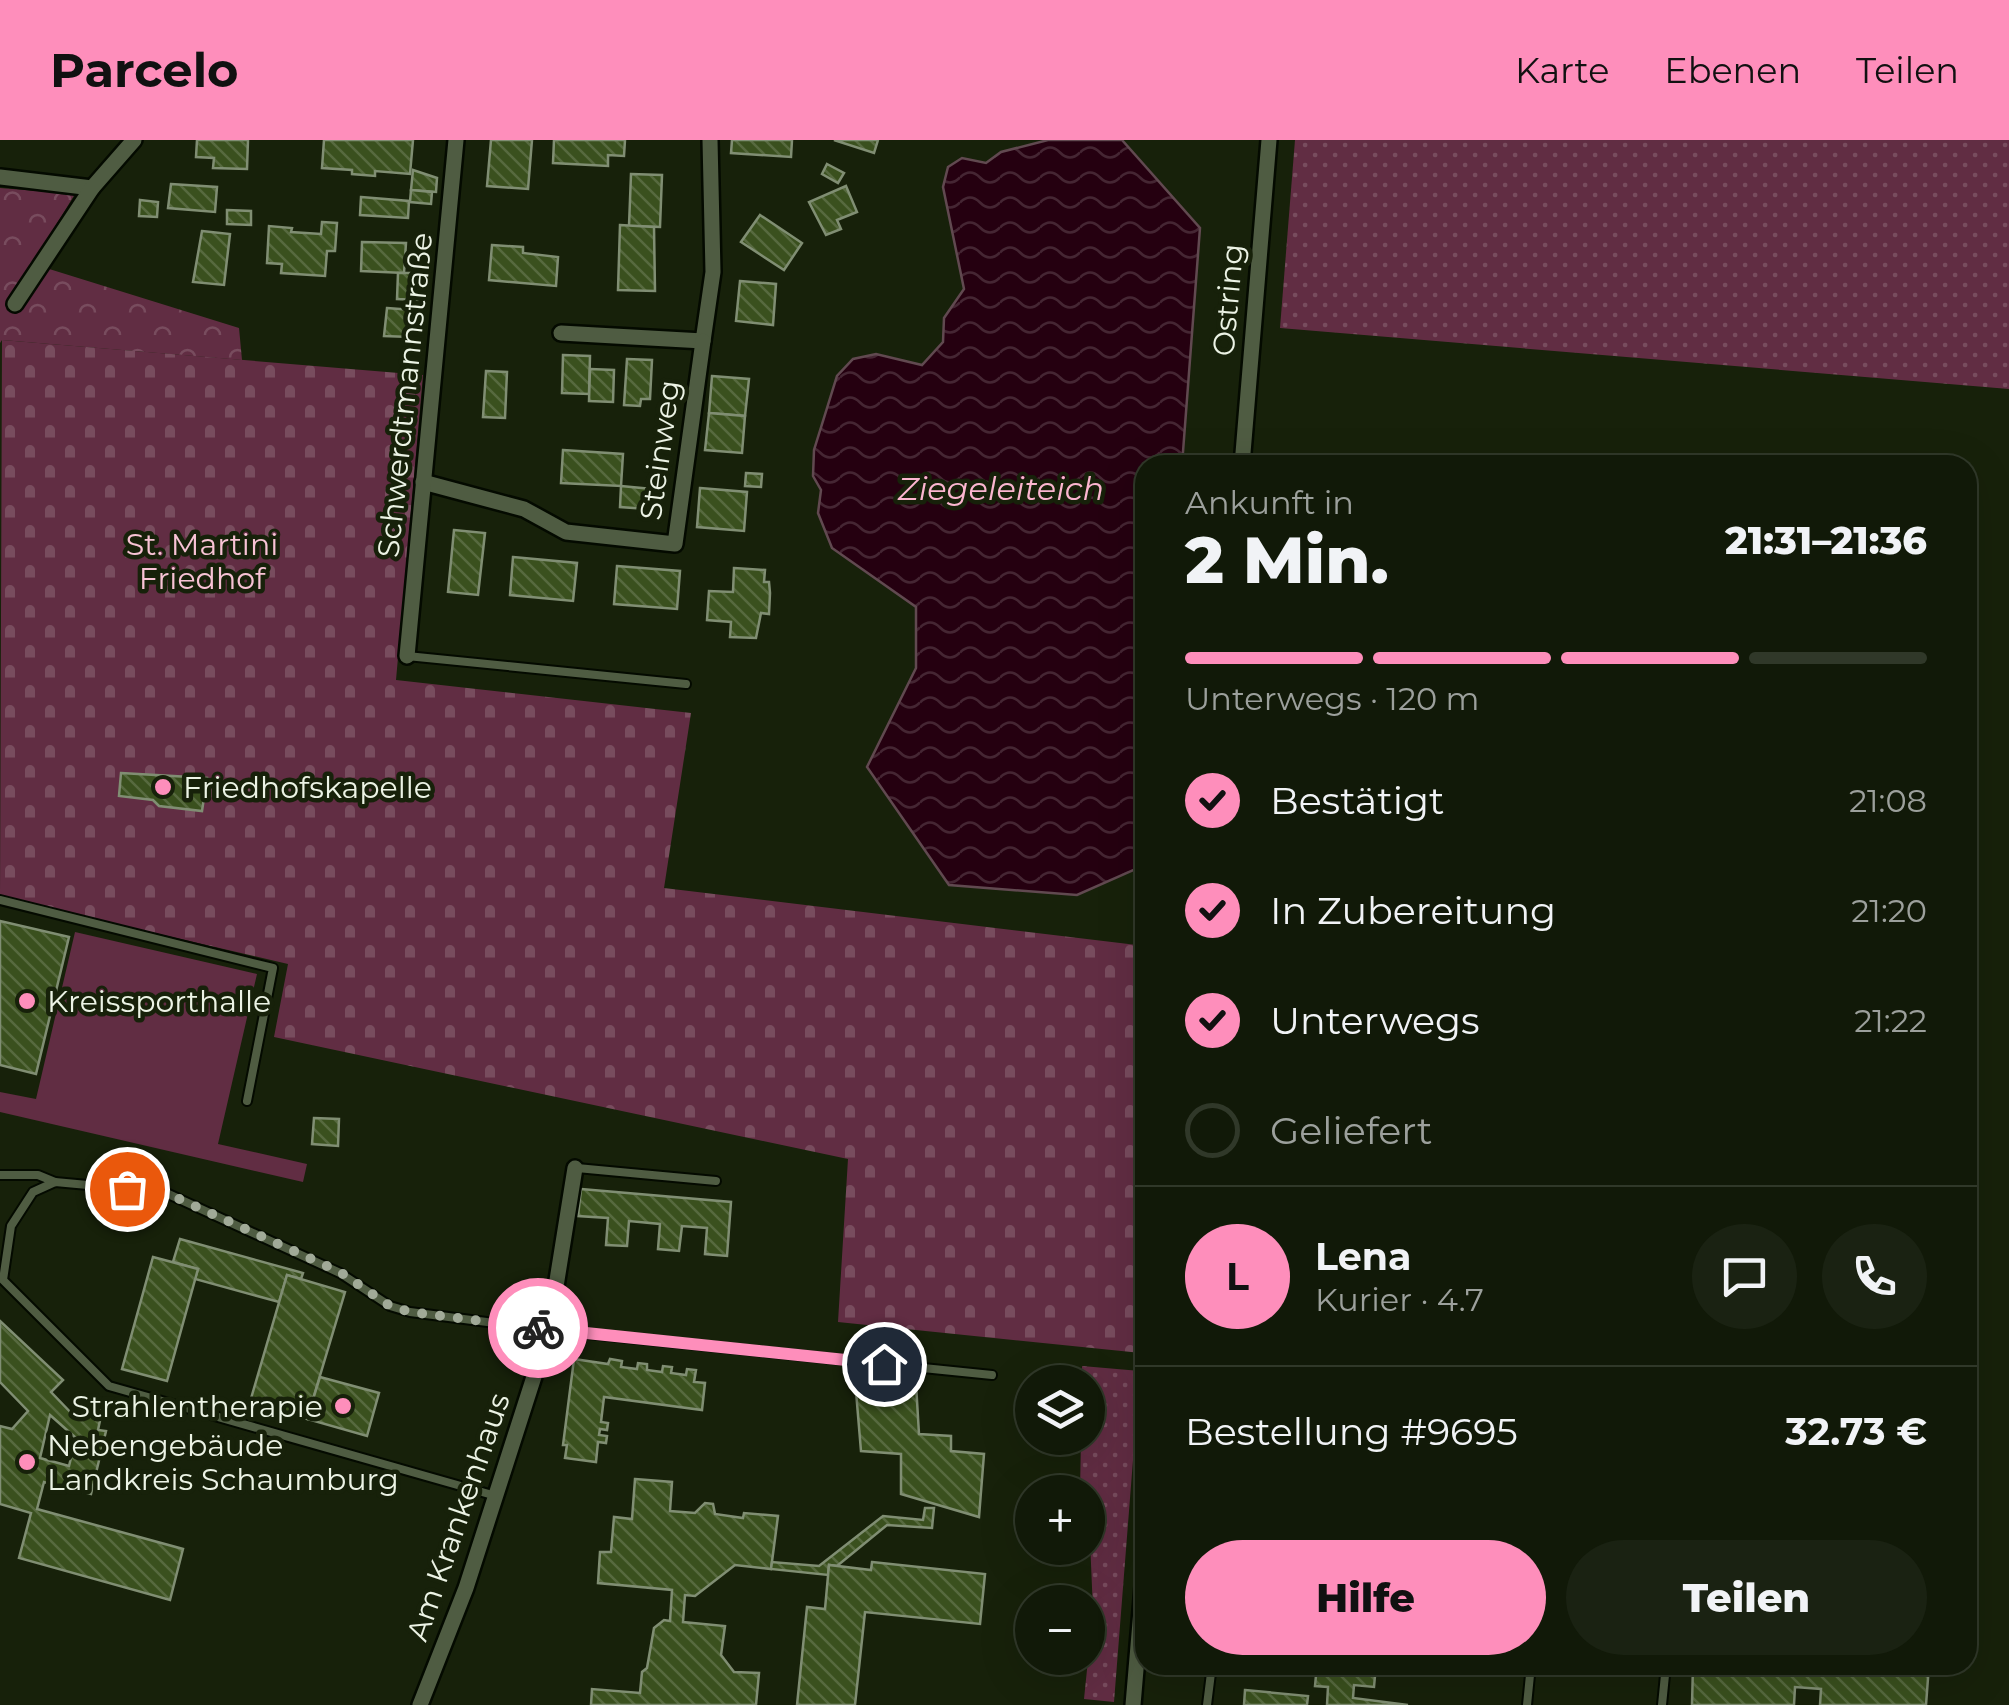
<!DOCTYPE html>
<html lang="de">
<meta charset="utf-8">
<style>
body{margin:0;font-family:Montserrat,sans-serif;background:#1a2212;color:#f1f3f6;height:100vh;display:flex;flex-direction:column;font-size:38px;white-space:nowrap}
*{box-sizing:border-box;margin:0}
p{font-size:32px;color:#9ca09c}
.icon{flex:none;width:55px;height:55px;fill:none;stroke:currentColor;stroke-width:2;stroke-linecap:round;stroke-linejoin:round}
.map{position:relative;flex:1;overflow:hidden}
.sheet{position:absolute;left:1135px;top:315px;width:842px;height:1220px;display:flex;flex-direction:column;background:#111908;border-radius:30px;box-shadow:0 10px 40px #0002,0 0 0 2px #303829}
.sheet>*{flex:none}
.tools{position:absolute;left:1015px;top:1225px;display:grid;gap:20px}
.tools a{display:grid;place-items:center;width:90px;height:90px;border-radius:50%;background:#111908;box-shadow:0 10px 40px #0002,0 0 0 2px #303829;font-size:50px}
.pin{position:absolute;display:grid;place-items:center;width:85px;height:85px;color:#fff;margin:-42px;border:5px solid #fff;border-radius:50%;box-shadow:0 2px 10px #0007}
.courier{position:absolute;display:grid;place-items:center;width:100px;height:100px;margin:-50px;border:8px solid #fe8ebb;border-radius:50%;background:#fff;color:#222;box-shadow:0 2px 12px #0007}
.summary em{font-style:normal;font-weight:800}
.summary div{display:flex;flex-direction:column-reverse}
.summary{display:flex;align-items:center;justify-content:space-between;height:170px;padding:0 50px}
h1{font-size:65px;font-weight:800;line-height:75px}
.bar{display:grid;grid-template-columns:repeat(4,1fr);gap:15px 10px;align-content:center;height:120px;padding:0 50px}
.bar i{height:12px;border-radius:8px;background:#303829}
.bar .active{background:#fe8ebb}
.bar p{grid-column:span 4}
.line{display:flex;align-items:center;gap:25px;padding:0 50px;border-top:2px solid #303829}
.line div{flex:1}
.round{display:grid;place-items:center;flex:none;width:105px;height:105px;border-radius:52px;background:#1a2212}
ol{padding:0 50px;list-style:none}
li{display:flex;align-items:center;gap:30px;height:110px}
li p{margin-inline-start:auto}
li .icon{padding:10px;border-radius:50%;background:#fe8ebb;color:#111;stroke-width:4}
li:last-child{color:#9ca09c}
li i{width:55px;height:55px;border:5px solid #303829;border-radius:50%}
.cta{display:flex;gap:20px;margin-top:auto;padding:20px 50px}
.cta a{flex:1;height:115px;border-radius:60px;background:#fe8ebb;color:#111;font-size:40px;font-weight:800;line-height:115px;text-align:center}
.cta a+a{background:#1a2212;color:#f1f3f6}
header{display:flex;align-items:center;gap:60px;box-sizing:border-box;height:140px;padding:0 50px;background:#fe8ebb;color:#111}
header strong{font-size:48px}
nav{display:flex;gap:55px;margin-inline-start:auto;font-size:35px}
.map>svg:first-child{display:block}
</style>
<header>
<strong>Parcelo</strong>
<nav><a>Karte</a><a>Ebenen</a><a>Teilen</a></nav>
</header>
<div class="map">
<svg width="2009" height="1565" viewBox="0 0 2009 1565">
<defs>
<pattern id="grass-dots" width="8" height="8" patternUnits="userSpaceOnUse" patternTransform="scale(2.5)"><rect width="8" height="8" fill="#612d43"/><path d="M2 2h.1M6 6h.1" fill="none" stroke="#784c5e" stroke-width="1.8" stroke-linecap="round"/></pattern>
<pattern id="forest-crowns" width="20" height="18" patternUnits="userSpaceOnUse" patternTransform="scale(2.5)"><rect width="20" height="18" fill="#612d43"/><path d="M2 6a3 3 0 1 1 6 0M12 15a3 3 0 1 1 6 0" fill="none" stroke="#784c5e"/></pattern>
<pattern id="cemetery-stones" width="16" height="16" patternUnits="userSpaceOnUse" patternTransform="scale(2.5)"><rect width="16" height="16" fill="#612d43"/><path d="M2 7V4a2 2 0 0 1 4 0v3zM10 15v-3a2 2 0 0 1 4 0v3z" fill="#784c5e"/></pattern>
<pattern id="water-waves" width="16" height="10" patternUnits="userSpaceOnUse" patternTransform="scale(2.5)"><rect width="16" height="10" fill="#250010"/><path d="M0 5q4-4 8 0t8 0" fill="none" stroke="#452633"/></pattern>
<pattern id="building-back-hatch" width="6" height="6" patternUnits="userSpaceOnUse" patternTransform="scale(2.5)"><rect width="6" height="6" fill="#3a501e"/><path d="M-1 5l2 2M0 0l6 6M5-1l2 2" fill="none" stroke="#576a3f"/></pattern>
</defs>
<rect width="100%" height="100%" fill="#17210a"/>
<!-- grass -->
<g fill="url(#grass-dots)">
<polygon points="1295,0 2009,0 2009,249 1280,188"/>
<polygon points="1082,1226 1140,1231 1114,1562 1084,1559 1093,1471 1088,1352 1080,1352 1081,1298 1088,1298 1088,1242 1082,1242"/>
</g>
<!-- forest -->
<polygon fill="url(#forest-crowns)" points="0,48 75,54 9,162 46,128 239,188 242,220 2,200 0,203"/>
<!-- cemetery -->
<polygon fill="url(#cemetery-stones)" points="2,200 423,235 396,540 691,573 664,748 1145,806 1145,1165 1141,1213 838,1182 848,1019 274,897 288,824 0,757"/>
<!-- pitch -->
<polygon fill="#612d43" points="75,792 257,834 218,1004 307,1024 303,1042 0,972 0,952 36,959"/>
<!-- water -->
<polygon fill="url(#water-waves)" stroke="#614950" stroke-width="2.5" points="1048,0 1122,0 1200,88 1182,325 1145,325 1145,675 1136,729 1077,755 949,745 867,627 916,528 916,467 832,408 818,373 821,350 813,336 814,310 837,236 853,219 876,214 922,225 943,202 944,178 964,149 943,47 948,27 962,18 986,23 1001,12"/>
<!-- building -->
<g fill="url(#building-back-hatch)" stroke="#808e73" stroke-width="2.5" fill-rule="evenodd">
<polygon points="197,0 248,0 247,29 213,28 214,18 196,17"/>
<polygon points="324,0 413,0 410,34 375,31 375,36 352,34 352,30 322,28"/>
<polygon points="491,0 532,0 528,49 487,46"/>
<polygon points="554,0 625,0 624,16 608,15 608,26 553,23"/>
<polygon points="732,0 792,0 791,17 731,13"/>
<polygon points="834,0 878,0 874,13"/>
<polygon points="827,24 844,33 838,43 822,34"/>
<polygon points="413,30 437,38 436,52 411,50"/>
<polygon points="631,34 662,35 660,87 629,86"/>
<polygon points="171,44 217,47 215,72 168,68"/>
<polygon points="846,46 857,72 837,80 841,89 826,95 809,62"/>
<polygon points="411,50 432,52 431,64 410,62"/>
<polygon points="361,57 409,61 408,78 360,75"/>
<polygon points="140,60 158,62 157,77 139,76"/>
<polygon points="227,70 251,71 251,85 227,84"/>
<polygon points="760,75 802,103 784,130 741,102"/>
<polygon points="322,82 337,83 335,111 327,111 325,136 281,133 282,124 267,123 269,86 292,88 291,92 321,94"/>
<polygon points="620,85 654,87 655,151 618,150"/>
<polygon points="202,91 230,94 224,145 193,142"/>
<polygon points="362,102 406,103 404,133 361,131"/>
<polygon points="492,105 523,107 523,113 558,117 556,146 489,140"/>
<polygon points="398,133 420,133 419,160 397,159"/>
<polygon points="740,141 776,144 773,185 736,181"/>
<polygon points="387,168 412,170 410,197 384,196"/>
<polygon points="563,215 590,216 589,254 562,253"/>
<polygon points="627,219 652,220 650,259 641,259 640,266 624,265"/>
<polygon points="590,229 614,230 613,262 589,261"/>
<polygon points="486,231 507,232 505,278 483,277"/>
<polygon points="712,236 749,239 745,276 709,273"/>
<polygon points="709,273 745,276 742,313 705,310"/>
<polygon points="563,310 623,314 621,346 561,343"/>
<polygon points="746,333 762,334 761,347 745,346"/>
<polygon points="621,346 662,350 661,370 620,367"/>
<polygon points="700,348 747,352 744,391 697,387"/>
<polygon points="454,390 485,393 478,455 448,452"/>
<polygon points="513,417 577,423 573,461 510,455"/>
<polygon points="617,426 680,431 677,469 614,464"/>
<polygon points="734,428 765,430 764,442 769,442 770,453 769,474 761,473 756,498 730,497 731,482 707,480 709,451 733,452"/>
<polygon points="121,633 207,638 202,671 159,666 153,660 119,656"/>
<polygon points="0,781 69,797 36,934 0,925"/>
<polygon points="314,978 339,979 338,1006 312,1004"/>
<polygon points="581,1049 731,1062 727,1116 705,1114 707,1088 682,1086 679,1111 658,1109 660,1084 629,1081 627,1106 606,1105 608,1078 578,1076"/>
<polygon points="180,1099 303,1133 301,1139 287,1135 279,1162 195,1139 198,1129 173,1122"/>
<polygon points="153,1117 198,1129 167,1241 122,1229"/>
<polygon points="287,1135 345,1152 307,1279 250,1262"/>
<path d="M0 1181 63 1240 51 1252 77 1279 81 1267 102 1271 98 1290 106 1291 91 1354 44 1342 37 1369 183 1409 170 1460 19 1418 31 1373 0 1364V1286L12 1289 28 1271 0 1242ZM50 1275 76 1298 69 1326 40 1318Z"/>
<polygon points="574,1219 608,1224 610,1219 622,1221 621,1227 637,1229 638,1223 647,1224 647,1230 662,1232 663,1226 672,1227 671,1233 686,1235 687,1229 696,1230 694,1242 705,1243 702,1270 604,1257 601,1282 608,1283 607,1290 600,1289 599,1295 607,1296 606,1303 598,1302 596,1322 565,1318 567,1305 563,1305"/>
<polygon points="320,1237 379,1253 367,1296 307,1279"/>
<polygon points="855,1239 916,1244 919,1294 951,1296 951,1311 984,1314 979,1377 901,1354 901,1314 861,1311"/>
<polygon points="635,1339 672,1342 670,1371 695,1373 705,1363 713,1364 715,1374 743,1378 744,1373 778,1376 771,1429 735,1425 695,1456 685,1455 683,1482 725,1486 721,1515 734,1532 759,1533 756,1565 591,1565 592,1549 640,1553 642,1532 647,1528 654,1488 664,1480 670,1481 672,1450 598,1443 600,1412 611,1412 614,1377 632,1379"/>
<polygon points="925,1368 934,1368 932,1388 887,1385 837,1426 829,1425 828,1435 771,1429 772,1422 819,1426 883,1376 923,1380"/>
<polygon points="872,1422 985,1434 980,1484 865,1472 855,1565 797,1565 807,1467 825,1469 829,1425 871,1430"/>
<polygon points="1317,1525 1376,1525 1374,1547 1354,1545 1353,1558 1408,1565 1327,1565 1328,1547 1315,1546"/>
<polygon points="1693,1525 1929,1525 1926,1565 1820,1565 1821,1549 1795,1547 1794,1565 1692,1565"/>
<polygon points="1245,1550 1308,1556 1307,1565 1244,1565"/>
</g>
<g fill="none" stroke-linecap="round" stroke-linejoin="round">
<!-- lane casing -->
<g stroke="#040a00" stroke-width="12">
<g id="lane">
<polyline points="407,516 686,544"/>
<polyline points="0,760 273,828 247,961"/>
<polyline points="577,1028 716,1041"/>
<polyline points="0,1035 38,1035 55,1042"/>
<polyline points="496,1356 109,1246 3,1140 11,1086 33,1052 55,1042 164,1052 340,1133 390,1166 410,1172 549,1190 992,1235"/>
<polyline points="1207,1565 1212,1525"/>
<polyline points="1527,1565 1531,1525"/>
<polyline points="1662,1565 1666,1525"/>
</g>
</g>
<!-- street casing -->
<g stroke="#040a00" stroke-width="20">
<g id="street">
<polyline points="0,37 92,48"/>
<polyline points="15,164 92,48 134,0"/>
<polyline points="561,193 703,201 713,132 710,0"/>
<polyline points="1242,325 1269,0"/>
<polyline points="423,342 524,369 566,392 675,404 703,201"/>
<polyline points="407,516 456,0"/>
<polyline points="420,1565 466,1448 549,1190 575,1028"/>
<polyline points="1133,1565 1145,1423"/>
</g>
</g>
<!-- lane -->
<use href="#lane" stroke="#4f5c42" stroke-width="8"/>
<!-- street -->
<use href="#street" stroke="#4f5c42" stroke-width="15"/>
</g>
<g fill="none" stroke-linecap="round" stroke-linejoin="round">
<!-- done -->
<polyline stroke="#a1aa98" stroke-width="10" stroke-dasharray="0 18" points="127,1049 164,1052 340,1132 390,1166 410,1172 538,1188"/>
<!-- route -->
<polyline stroke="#fe8ebb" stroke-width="12" points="538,1188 884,1224"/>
</g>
<!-- markers -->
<g fill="#fe8ebb" stroke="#17210a" stroke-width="4">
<circle cx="163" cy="647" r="10"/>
<circle cx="27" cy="861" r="10"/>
<circle cx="343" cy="1266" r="10"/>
<circle cx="27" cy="1322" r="10"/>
</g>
<g text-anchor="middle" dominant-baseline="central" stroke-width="9" stroke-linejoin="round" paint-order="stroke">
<!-- street labels -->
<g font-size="30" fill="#ecf3e5" stroke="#17210a">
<text transform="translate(1228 160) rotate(-85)">Ostring</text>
<text transform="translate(405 255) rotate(-84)">Schwerdtmannstraße</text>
<text transform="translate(660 310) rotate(-82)">Steinweg</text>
<text transform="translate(458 1377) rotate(-71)">Am Krankenhaus</text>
</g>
<!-- park labels -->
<g font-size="30" fill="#f8c3d5" stroke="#17210a">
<text x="202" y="404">St. Martini<tspan x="202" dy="34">Friedhof</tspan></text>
</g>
<!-- poi labels -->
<g font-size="30" fill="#ecf3e5" stroke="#17210a" text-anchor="start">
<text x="183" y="647">Friedhofskapelle</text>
<text x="47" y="861">Kreissporthalle</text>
<text x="323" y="1266" text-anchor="end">Strahlentherapie</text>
<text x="47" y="1305">Nebengebäude<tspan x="47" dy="34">Landkreis Schaumburg</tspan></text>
</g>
<!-- water labels -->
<g font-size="32" font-style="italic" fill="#fcb6d0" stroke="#17210a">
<text x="1001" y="348">Ziegeleiteich</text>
</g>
</g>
</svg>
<div class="tools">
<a><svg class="icon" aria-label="layers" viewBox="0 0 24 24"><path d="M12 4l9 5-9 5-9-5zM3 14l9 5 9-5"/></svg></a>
<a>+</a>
<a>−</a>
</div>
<div class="pin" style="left:127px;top:1049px;background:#ea580c"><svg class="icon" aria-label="bag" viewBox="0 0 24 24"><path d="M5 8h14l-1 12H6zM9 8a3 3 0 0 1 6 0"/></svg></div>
<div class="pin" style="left:884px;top:1224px;background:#1f2937"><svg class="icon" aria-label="home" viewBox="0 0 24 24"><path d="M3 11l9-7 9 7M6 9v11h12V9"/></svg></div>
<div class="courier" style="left:538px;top:1188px"><svg class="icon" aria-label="bike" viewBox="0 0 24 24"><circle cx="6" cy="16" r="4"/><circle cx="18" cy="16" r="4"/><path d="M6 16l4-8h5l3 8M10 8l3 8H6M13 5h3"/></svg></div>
<section class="sheet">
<div class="summary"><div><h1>2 Min.</h1><p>Ankunft in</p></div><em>21:31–21:36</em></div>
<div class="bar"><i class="active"></i><i class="active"></i><i class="active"></i><i></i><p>Unterwegs · 120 m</p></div>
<ol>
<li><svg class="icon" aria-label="check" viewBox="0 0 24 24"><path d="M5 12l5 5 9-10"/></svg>Bestätigt<p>21:08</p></li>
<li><svg class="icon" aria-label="check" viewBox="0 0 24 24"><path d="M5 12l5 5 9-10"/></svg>In Zubereitung<p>21:20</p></li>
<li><svg class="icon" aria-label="check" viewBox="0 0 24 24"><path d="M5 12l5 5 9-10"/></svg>Unterwegs<p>21:22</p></li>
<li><i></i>Geliefert</li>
</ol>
<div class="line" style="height:180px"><b class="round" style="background:#fe8ebb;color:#111">L</b><div><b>Lena</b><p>Kurier · 4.7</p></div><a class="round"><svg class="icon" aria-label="chat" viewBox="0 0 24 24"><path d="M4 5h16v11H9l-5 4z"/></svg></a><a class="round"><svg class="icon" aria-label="phone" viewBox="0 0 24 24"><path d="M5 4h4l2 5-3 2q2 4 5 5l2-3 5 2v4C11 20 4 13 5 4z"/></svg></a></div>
<div class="line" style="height:130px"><div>Bestellung #9695</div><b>32.73 €</b></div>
<div class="cta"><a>Hilfe</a><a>Teilen</a></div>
</section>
</div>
